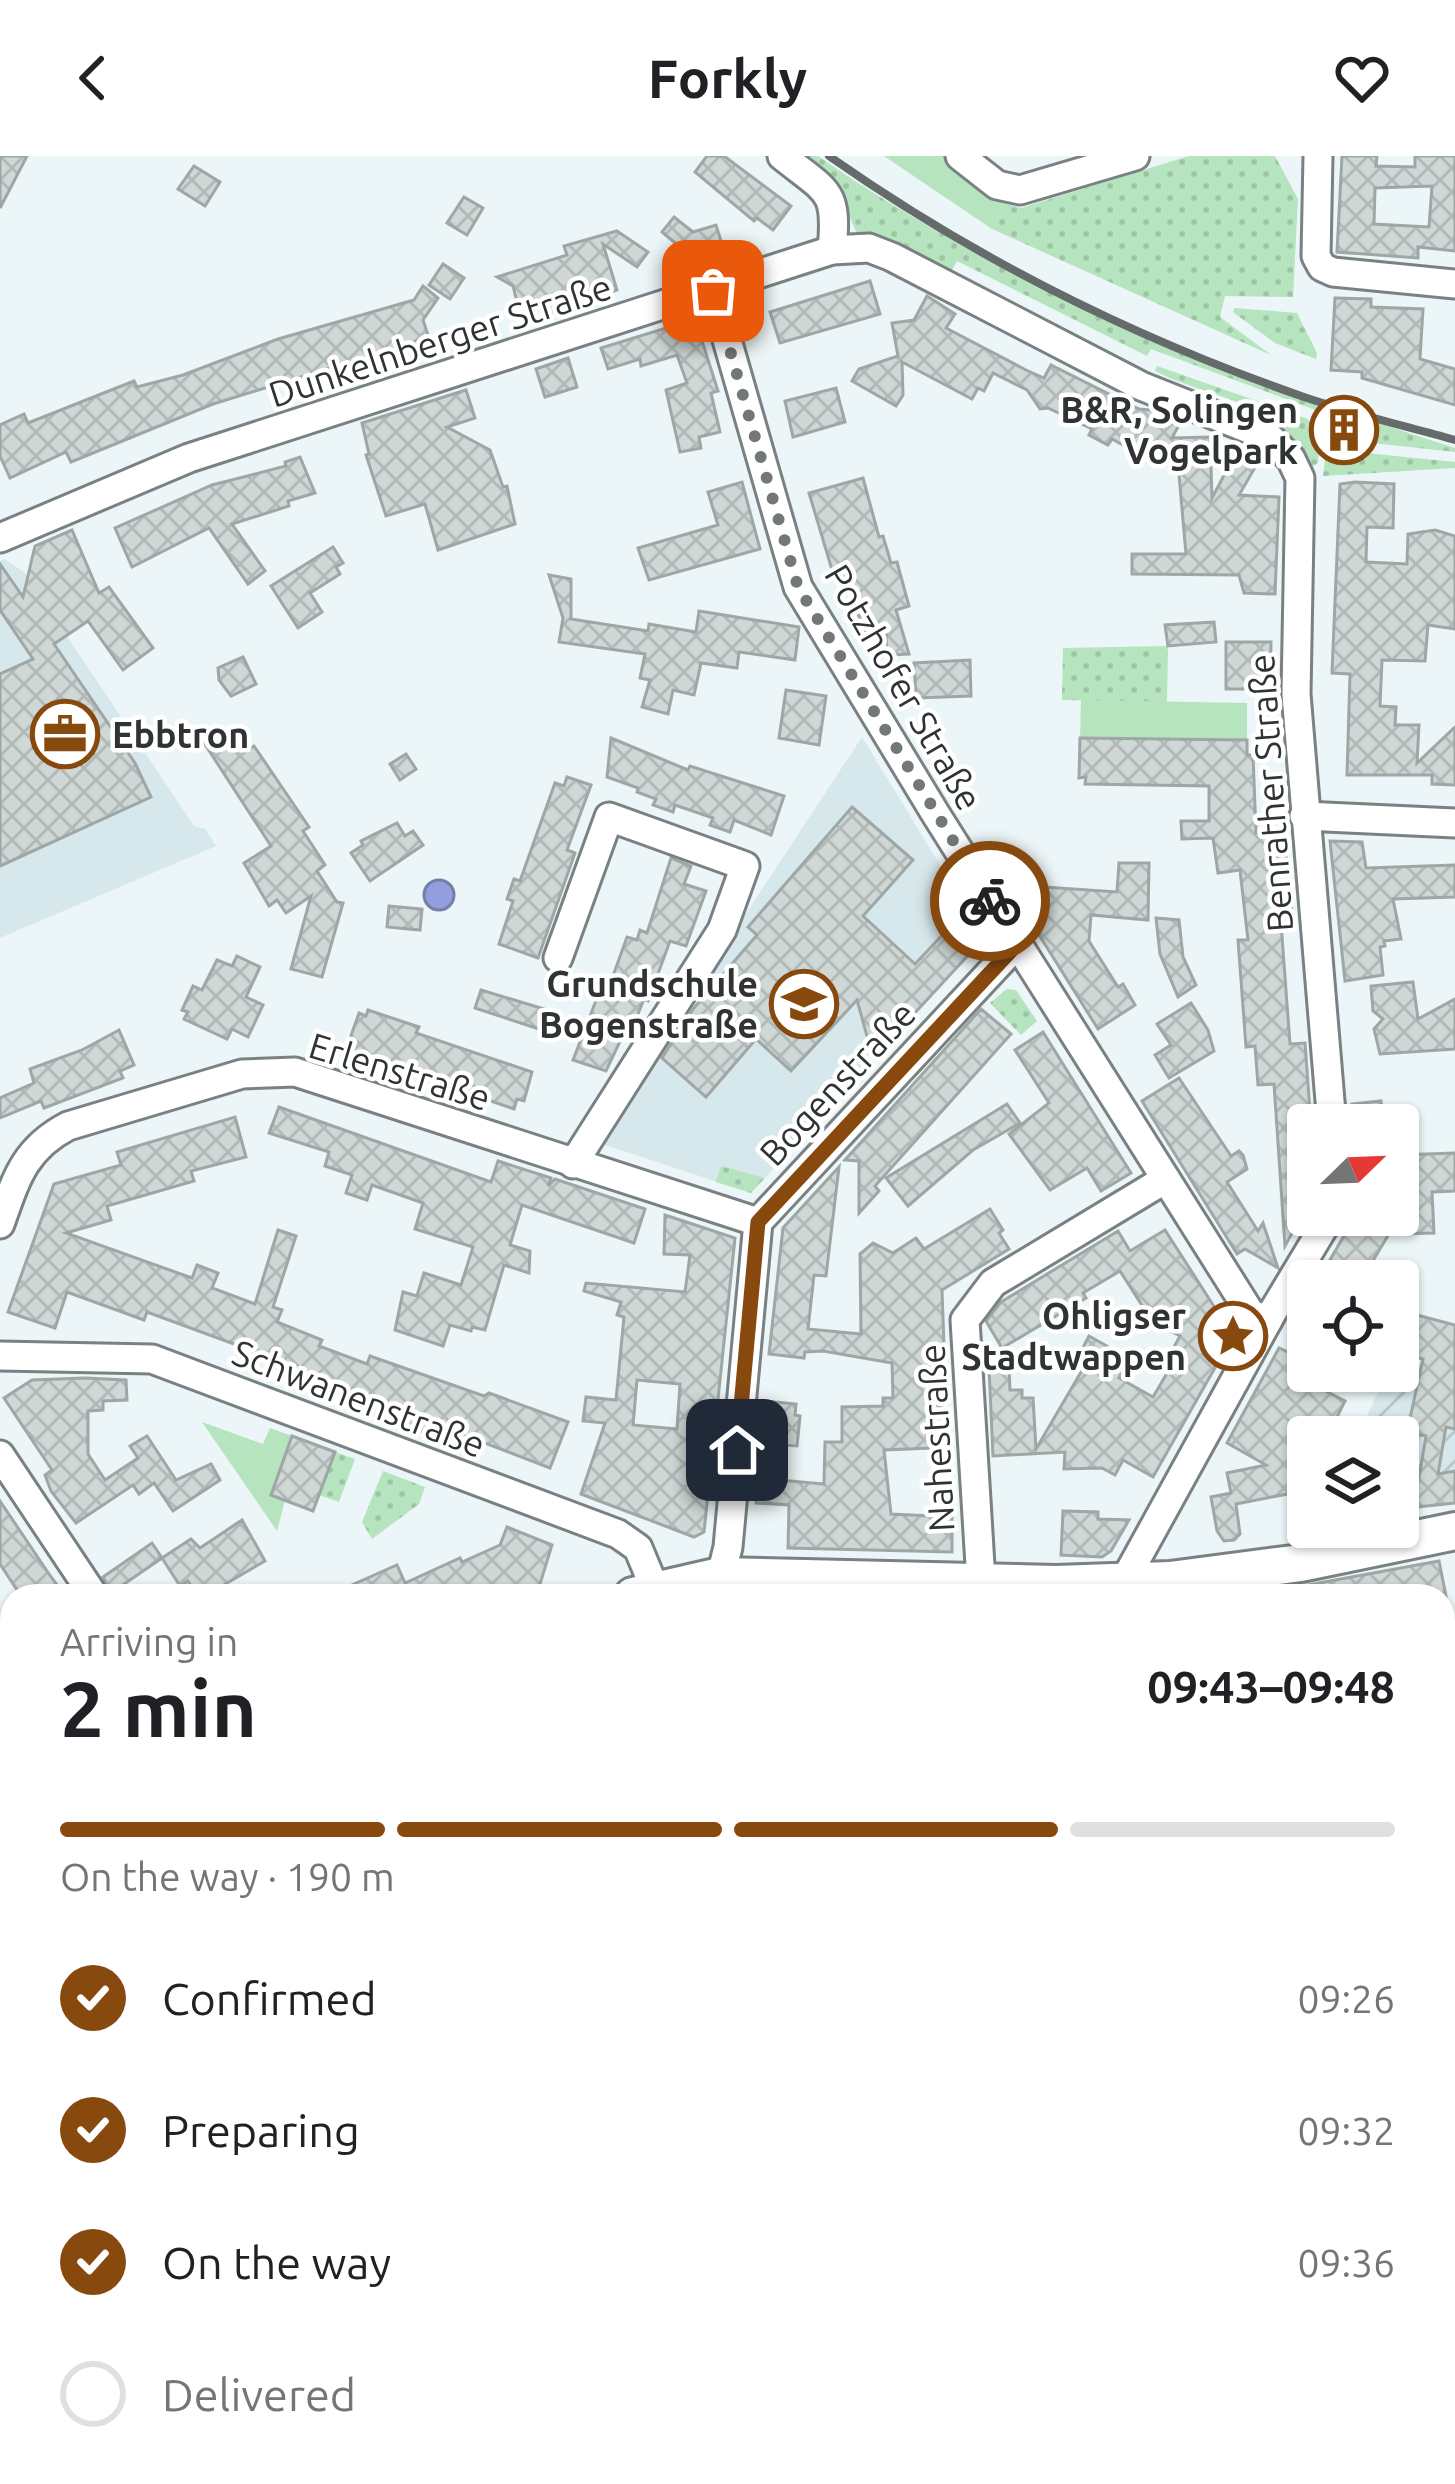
<!DOCTYPE html>
<meta charset="utf-8">
<style>
body{margin:0;font-family:Ubuntu,sans-serif;background:#f2f2f2;color:#202124;height:100vh;display:flex;flex-direction:column;font-size:45px;white-space:nowrap}
*{box-sizing:border-box;margin:0}
p{font-size:39px;color:#757577}
.icon{flex:none;width:66px;height:66px;fill:none;stroke:currentColor;stroke-width:2;stroke-linecap:round;stroke-linejoin:round}
.map{position:relative;flex:1;overflow:hidden}
.drawer{position:absolute;left:0px;top:1428px;width:1455px;height:900px;display:flex;flex-direction:column;background:#fff;border-radius:36px 36px 0 0;box-shadow:0 3px 9px #0004}
.drawer>*{flex:none}
.needle{width:78px;rotate:67deg}
.fabs{position:absolute;left:1287px;top:948px;display:grid;gap:24px}
.fabs a{display:grid;place-items:center;width:132px;height:132px;border-radius:12px;background:#fff;box-shadow:0 3px 9px #0004;font-size:60px}
.pin{position:absolute;display:grid;place-items:center;width:102px;height:102px;color:#fff;margin:-51px;border-radius:24px;box-shadow:0 6px 18px #0006}
.courier{position:absolute;display:grid;place-items:center;width:120px;height:120px;margin:-60px;border:9px solid #88490f;border-radius:50%;background:#fff;color:#222;box-shadow:0 3px 15px #0007}
.overview em{font-style:normal;font-weight:700}
.overview div{display:flex;flex-direction:column-reverse}
.overview{display:flex;align-items:center;justify-content:space-between;height:204px;padding:0 60px}
h1{font-size:78px;font-weight:700;line-height:90px}
.bar{display:grid;grid-template-columns:repeat(4,1fr);gap:18px 12px;align-content:center;height:144px;padding:0 60px}
.bar i{height:15px;border-radius:9px;background:#e0e0e0}
.bar .current{background:#88490f}
.bar p{grid-column:span 4}
ol{padding:0 60px;list-style:none}
li{display:flex;align-items:center;gap:36px;height:132px}
li p{margin-inline-start:auto}
li .icon{padding:12px;border-radius:50%;background:#88490f;color:#fff;stroke-width:4}
li:last-child{color:#757577}
li i{width:66px;height:66px;border:6px solid #e0e0e0;border-radius:50%}
header{display:flex;justify-content:space-between;align-items:center;height:156px;padding:0 60px;background:#fff;font-size:54px;font-weight:700}
.map>svg:first-child{display:block}
</style>
<header><svg class="icon" aria-label="back" viewBox="0 0 24 24"><path d="M15 5l-7 7 7 7"/></svg>Forkly<svg class="icon" aria-label="heart" viewBox="0 0 24 24"><path d="M12 20l-8-8c-3-5 5-10 8-4 3-6 11-1 8 4z"/></svg></header>
<div class="map">
<svg width="1455" height="2328" viewBox="0 0 1455 2328">
<defs>
<pattern id="industrial-furrows" width="10" height="10" patternUnits="userSpaceOnUse" patternTransform="scale(3)"><rect width="10" height="10" fill="#d7e8ec"/><path d="M-1 1l2-2M0 10L10 0M9 11l2-2" fill="none" stroke="#b9c7cb"/></pattern>
<pattern id="grass-dots" width="8" height="8" patternUnits="userSpaceOnUse" patternTransform="scale(3)"><rect width="8" height="8" fill="#b6e4be"/><path d="M2 2h.1M6 6h.1" fill="none" stroke="#9dc4a4" stroke-width="1.8" stroke-linecap="round"/></pattern>
<pattern id="building-cross-hatch" width="8" height="8" patternUnits="userSpaceOnUse" patternTransform="scale(3)"><rect width="8" height="8" fill="#cfd8d6"/><path d="M0 0l8 8M0 8l8-8" fill="none" stroke="#b2bab8"/></pattern>
</defs>
<rect width="100%" height="100%" fill="#ecf5f7"/>
<!-- built -->
<g fill="#d7e8ec">
<polygon points="4,403 24,416 194,670 205,673 216,690 0,782 0,405"/>
<polygon points="862,581 984,781 751,1037 596,986"/>
</g>
<!-- industrial -->
<polygon fill="url(#industrial-furrows)" points="1398,1153 1455,1169 1455,1315 1412,1328 1418,1354 1398,1358 1398,1281 1357,1281 1388,1215 1398,1215 1398,1207 1418,1212 1423,1204 1398,1196"/>
<!-- grass -->
<g fill="url(#grass-dots)">
<path d="M796 0H818C1018 138 1227 218 1455 292V296L1327 282 1329 259 1151 193 1147 200 957 105 947 122 888 87 857 78 844 47Z"/>
<polygon points="1189,0 1275,0 1298,43 1293,141 1225,140 1220,161 1271,199 992,73 1005,47 1021,52"/>
<polygon points="1234,152 1297,157 1317,197 1316,203 1275,187 1233,156"/>
<path d="M1157 210 1308 263 1319 281 1318 307 1313 310C1301 294 1290 276 1274 265 1242 242 1191 234 1155 215Z"/>
<polygon points="1326,293 1455,306 1455,312 1323,320"/>
<polygon points="1168,490 1167,546 1062,544 1063,492"/>
<polygon points="1007,833 1016,834 1037,865 1021,879 990,847"/>
<polygon points="721,1010 765,1022 751,1037 716,1026"/>
<polygon points="335,1296 355,1303 339,1346 319,1339"/>
<polygon points="383,1315 425,1331 419,1348 372,1383 362,1366"/>
<polygon points="1443,1924 1455,1931 1455,1991 1443,1987"/>
</g>
<!-- garden -->
<g fill="#b6e4be">
<polygon points="884,0 949,0 1005,47 992,73"/>
<polygon points="1081,544 1247,547 1247,584 1080,582"/>
<polygon points="202,1266 263,1288 270,1272 292,1280 271,1338 285,1344 277,1375"/>
</g>
<!-- water -->
<circle fill="#929edd" stroke="#757eaa" stroke-width="3" cx="439" cy="739" r="15"/>
<!-- building -->
<g fill="url(#building-cross-hatch)" stroke="#9ea7a5" stroke-width="3" fill-rule="evenodd">
<polygon points="0,0 27,0 0,52"/>
<polygon points="707,0 724,0 791,50 773,74 757,62 754,65 695,16"/>
<path d="M1342 0H1377L1376 10 1415 11V0H1455V95L1418 91V102L1337 96ZM1432 30 1429 71 1374 68 1375 32Z"/>
<polygon points="194,10 220,26 205,50 178,33"/>
<polygon points="464,41 483,52 467,79 447,67"/>
<polygon points="674,61 693,76 716,69 727,104 700,112 698,106 662,76"/>
<polygon points="617,75 648,96 637,111 603,88 617,134 543,160 539,144 518,150 513,130 497,121 567,99 564,90"/>
<polygon points="443,108 464,122 450,143 429,129"/>
<polygon points="870,125 880,158 780,187 770,156"/>
<polygon points="423,130 438,142 423,164 428,179 418,185 213,248 71,306 66,296 10,322 0,300 0,269 24,258 28,267 134,225 137,231 183,219 278,183 414,144"/>
<polygon points="927,140 955,158 946,172 1026,214 1044,222 1051,209 1139,253 1150,254 1179,269 1172,282 1210,281 1212,342 1240,289 1257,296 1252,305 1257,308 1239,339 1279,341 1275,438 1244,437 1239,419 1132,418 1132,398 1186,398 1177,296 1162,303 1144,294 1141,299 1112,283 1108,289 1089,279 1092,273 1048,252 1040,253 1027,234 993,217 984,235 978,232 972,243 902,206 903,239 896,250 852,225 859,213 898,200 892,167 914,164"/>
<polygon points="1335,142 1371,143 1371,151 1423,153 1420,203 1455,213 1455,249 1362,222 1362,216 1331,214"/>
<polygon points="695,163 718,235 711,237 720,276 699,281 701,292 680,296 666,234 687,227 677,199 641,210 640,203 608,213 601,192"/>
<polygon points="568,202 577,231 545,241 536,213"/>
<polygon points="836,232 845,266 793,281 785,245"/>
<polygon points="466,234 475,262 447,271 490,294 503,331 507,330 515,368 438,394 425,348 386,360 366,299 369,298 362,267"/>
<polygon points="300,301 315,337 288,345 289,350 232,368 265,415 248,428 209,372 132,411 115,372 212,329 286,310 285,306"/>
<polygon points="863,322 879,381 883,380 891,407 897,406 909,450 896,454 909,498 887,499 886,478 867,483 845,421 835,424 809,337"/>
<polygon points="742,326 760,393 649,424 638,392 718,369 708,336"/>
<polygon points="1355,326 1394,328 1393,372 1367,371 1366,406 1407,408 1408,378 1435,374 1455,380 1455,473 1428,469 1425,505 1382,504 1380,550 1396,551 1395,569 1419,569 1417,607 1455,571 1455,629 1432,628 1432,619 1347,619 1350,518 1332,517 1340,328"/>
<polygon points="72,374 99,437 109,431 153,492 123,514 88,465 54,488 135,607 151,641 0,710 0,518 33,503 0,454 0,408 23,441 35,390"/>
<polygon points="333,391 343,407 336,411 340,418 310,437 322,456 298,472 271,430"/>
<polygon points="549,419 571,423 571,463 648,475 649,468 696,476 699,455 799,471 795,504 739,496 737,512 701,507 694,539 673,534 668,558 642,551 650,524 640,522 645,498 559,486 563,462"/>
<polygon points="1214,466 1216,486 1168,490 1165,469"/>
<polygon points="1226,486 1271,486 1270,533 1226,533"/>
<polygon points="243,501 256,528 231,540 219,524 218,512"/>
<polygon points="970,504 971,540 916,542 914,507"/>
<polygon points="786,534 826,540 819,589 779,582"/>
<polygon points="234,573 245,596 254,590 309,671 303,675 325,709 317,715 337,746 343,747 322,821 291,813 311,740 286,757 277,744 269,750 244,707 271,690 204,587"/>
<polygon points="611,582 688,614 690,610 784,640 771,679 734,664 730,676 710,669 713,662 675,649 673,656 653,649 656,643 637,636 638,632 607,621"/>
<polygon points="1080,582 1247,584 1247,599 1253,599 1256,677 1283,674 1293,766 1281,767 1290,888 1305,887 1311,969 1308,1048 1285,1090 1274,928 1258,929 1255,890 1246,891 1238,784 1248,784 1240,714 1218,717 1213,682 1182,683 1181,665 1209,665 1209,630 1085,628 1086,621 1079,622"/>
<polygon points="406,598 416,613 400,624 390,608"/>
<polygon points="567,621 591,629 567,694 575,697 538,802 499,788 513,745 507,743 514,723 520,725 555,627 564,630"/>
<polygon points="852,651 913,704 863,760 915,808 949,772 972,795 888,886 870,891 857,844 791,915 756,883 706,941 662,902 694,852 757,779 748,771"/>
<polygon points="397,667 405,680 413,675 423,689 370,725 351,697 363,689 361,685"/>
<polygon points="1330,685 1362,686 1366,712 1455,709 1455,741 1393,743 1401,783 1384,785 1385,790 1380,791 1383,819 1345,825"/>
<polygon points="1007,692 1030,730 1117,736 1119,707 1149,707 1148,764 1091,759 1089,785 1118,831 1123,828 1135,849 1098,873 1004,723 1000,726 985,703"/>
<polygon points="671,702 691,710 684,728 706,735 686,790 670,785 648,845 644,843 636,863 631,862 606,915 573,904 602,829 609,831 627,781 637,784 640,774 647,777"/>
<polygon points="389,750 422,753 420,774 387,771"/>
<polygon points="1156,762 1179,764 1183,801 1196,829 1178,841 1160,798"/>
<polygon points="237,800 260,811 246,841 263,849 248,881 232,873 227,883 184,863 188,856 182,854 193,830 202,834 217,804 232,810"/>
<polygon points="1413,826 1418,863 1455,843 1455,893 1380,898 1374,873 1383,863 1373,855 1371,830"/>
<polygon points="481,834 551,855 545,875 475,852"/>
<polygon points="1191,847 1208,874 1214,895 1169,922 1155,899 1171,889 1157,868"/>
<polygon points="981,853 1011,878 875,1030 879,1035 859,1057 859,1005 845,1004"/>
<polygon points="368,854 419,871 416,877 532,916 524,945 517,943 514,953 346,894 359,857 366,860"/>
<polygon points="119,874 134,909 120,915 123,922 44,952 41,945 0,962 0,942 34,927 30,913 82,894"/>
<polygon points="1043,876 1131,1017 1101,1035 1087,1012 1050,1034 1009,978 1049,947 1015,894"/>
<polygon points="1179,922 1231,1000 1239,995 1243,999 1247,1013 1227,1026 1258,1075 1263,1067 1278,1112 1245,1093 1237,1098 1142,945"/>
<polygon points="1381,945 1384,969 1355,969 1352,948"/>
<polygon points="1007,948 1020,967 973,994 908,1050 886,1022"/>
<polygon points="279,951 491,1026 498,1005 551,1022 548,1030 555,1023 645,1053 634,1087 522,1049 510,1089 530,1095 529,1117 504,1109 485,1174 472,1171 471,1175 450,1169 443,1190 395,1174 403,1136 417,1140 424,1117 461,1129 473,1091 415,1073 423,1047 372,1029 367,1044 346,1037 352,1019 325,1010 329,996 269,977"/>
<polygon points="235,961 246,1001 191,1015 194,1025 107,1050 111,1064 66,1077 192,1122 197,1109 218,1117 212,1132 255,1148 278,1074 296,1080 273,1151 282,1154 277,1166 322,1184 319,1190 367,1208 370,1200 484,1240 489,1237 568,1266 550,1312 430,1266 426,1277 350,1251 354,1242 267,1209 269,1201 147,1156 144,1164 67,1136 55,1172 8,1156 54,1028 121,1009 117,996"/>
<polygon points="1455,997 1455,1035 1432,1036 1434,1077 1398,1078 1398,999"/>
<polygon points="839,1011 826,1120 814,1119 808,1173 861,1178 860,1098 873,1087 893,1097 916,1082 924,1093 990,1053 1003,1074 999,1077 1009,1093 942,1134 944,1190 937,1190 941,1254 930,1254 932,1292 884,1294 891,1358 952,1361 952,1396 788,1392 789,1349 756,1347 764,1245 796,1248 795,1259 800,1260 797,1290 782,1289 779,1324 824,1328 825,1286 842,1286 842,1251 883,1250 883,1242 893,1242 892,1207 823,1195 805,1196 804,1202 769,1198 783,1072"/>
<path d="M665 1059 735 1082 704 1376 694 1381 581 1338 605 1267 583 1265 586 1241 616 1244 624 1161 617 1159 621 1146 584 1135 586 1127 685 1136 690 1099 664 1098ZM637 1224 680 1228 677 1273 633 1269Z"/>
<polygon points="1356,1059 1372,1059 1393,1071 1361,1125 1330,1125 1339,1109 1330,1104"/>
<polygon points="1165,1074 1233,1180 1153,1321 1123,1304 1115,1319 1102,1312 1064,1313 1065,1296 993,1300 989,1212 1009,1211 1010,1234 1022,1234 1022,1242 1033,1242 1036,1293 1088,1204 1079,1199 1089,1180 1130,1203 1119,1222 1153,1241 1179,1197 1173,1193 1180,1180 1152,1165 1120,1115 1083,1137 1086,1142 1002,1192 986,1165 1001,1146 1118,1075 1130,1095"/>
<polygon points="1398,1148 1417,1159 1455,1169 1455,1273 1446,1271 1438,1318 1455,1315 1455,1347 1417,1351 1412,1328 1418,1327 1426,1280 1407,1276 1423,1203 1398,1196"/>
<polygon points="1308,1172 1308,1226 1345,1245 1337,1261 1370,1281 1308,1281 1308,1334 1236,1348 1240,1378 1234,1384 1224,1385 1217,1375 1211,1341 1231,1337 1227,1317 1266,1309 1227,1287 1279,1192 1292,1198"/>
<polygon points="85,1222 126,1224 127,1244 103,1245 103,1254 88,1255 88,1298 105,1324 138,1302 130,1290 147,1280 176,1324 211,1308 220,1324 173,1355 154,1327 139,1338 133,1329 76,1367 51,1335 45,1319 52,1314 4,1242 32,1224"/>
<polygon points="292,1280 335,1296 313,1355 271,1339"/>
<polygon points="0,1345 49,1418 65,1440 21,1440 0,1408"/>
<polygon points="1063,1355 1098,1356 1098,1363 1129,1364 1111,1395 1102,1401 1061,1399"/>
<polygon points="242,1364 265,1405 215,1434 218,1440 197,1440 188,1425 180,1430 162,1402 191,1383 200,1392"/>
<polygon points="507,1371 552,1389 540,1428 521,1437 518,1431 500,1440 327,1440 397,1409 405,1427 460,1402 462,1406 500,1389"/>
<polygon points="152,1387 162,1402 111,1437 103,1421"/>
<polygon points="1439,1405 1446,1440 1298,1440 1297,1431"/>
</g>
<g fill="none" stroke-linecap="round" stroke-linejoin="round">
<!-- street casing -->
<g stroke="#798183" stroke-width="33">
<g id="street">
<path d="M782 0C828 37 838 33 832 94"/>
<polyline points="960,0 997,29 1020,34 1135,0"/>
<polyline points="1318,0 1316,100 1322,111 1333,116 1455,128"/>
<polyline points="713,135 798,431 935,657 1251,1158 1268,1164"/>
<polyline points="0,382 189,302 832,94 869,92 892,101 1141,230 1269,281 1291,303 1300,322 1296,538 1332,969"/>
<polyline points="1304,660 1455,667"/>
<polyline points="558,802 609,661 745,710 722,774 573,1008"/>
<path d="M0 1068C16 1023 24 993 68 970L242 918 295 916 758 1066"/>
<polyline points="0,1200 152,1203 618,1378 638,1392 655,1433"/>
<polyline points="0,1299 94,1440"/>
<polyline points="981,1426 965,1164 993,1127 1164,1024"/>
<polyline points="716,1440 728,1391 758,1066 1017,788"/>
<polyline points="1116,1440 1272,1157 1331,1059"/>
<polyline points="1443,1835 1455,1842"/>
<polyline points="1133,2316 1165,2328"/>
<polyline points="461,2328 464,2316"/>
<polyline points="874,2328 882,2316"/>
</g>
</g>
<!-- secondary casing -->
<g stroke="#798183" stroke-width="42">
<g id="secondary">
<polyline points="633,1440 720,1420 1056,1428 1170,1424 1301,1407 1455,1375"/>
<polyline points="0,1726 12,1720"/>
<polyline points="0,1849 12,1866"/>
<polyline points="166,2328 166,2316"/>
</g>
</g>
<!-- street -->
<use href="#street" stroke="#fff" stroke-width="27"/>
<!-- secondary -->
<use href="#secondary" stroke="#fff" stroke-width="36"/>
<!-- rail -->
<path stroke="#656a6b" stroke-width="8" d="M829 0C974 102 1137 183 1304 241 1354 258 1405 270 1455 284"/>
</g>
<g fill="none" stroke-linecap="round" stroke-linejoin="round">
<!-- done -->
<polyline stroke="#727778" stroke-width="12" stroke-dasharray="0 21.6" points="713,135 798,431 990,745"/>
<!-- route -->
<polyline stroke="#88490f" stroke-width="15" points="737,1294 758,1066 1017,788 990,745"/>
</g>
<!-- icons -->
<defs>
<g id="building-ring" transform="scale(3.45)"><circle r="9.5" fill="#fff" stroke="#88490f" stroke-width="1.5"/><path d="M-4-6H4V6H1V3H-1V6H-4ZM-2.5-4.3h1.7v1.8h-1.7ZM.8-4.3h1.7v1.8H.8ZM-2.5-1h1.7V.8h-1.7ZM.8-1h1.7V.8H.8Z" fill="#88490f"/></g>
<g id="office-ring" transform="scale(3.45)"><circle r="9.5" fill="#fff" stroke="#88490f" stroke-width="1.5"/><path d="M-6-3h4V-5.5h4V-3h4V5H-6ZM-1-4.5V-3h2v-1.5ZM-6 0V1H6V0Z" fill="#88490f"/></g>
<g id="school-ring" transform="scale(3.45)"><circle r="9.5" fill="#fff" stroke="#88490f" stroke-width="1.5"/><path d="M0-5L7-2L0 1L-7-2ZM-4 1L0 2.5L4 1V4Q0 6-4 4Z" fill="#88490f"/></g>
<g id="sight-ring" transform="scale(3.45)"><circle r="9.5" fill="#fff" stroke="#88490f" stroke-width="1.5"/><path d="M0-6L1.8-2.2L6-1.7L2.9 1.2L3.7 5.4L0 3.3L-3.7 5.4L-2.9 1.2L-6-1.7L-1.8-2.2Z" fill="#88490f"/></g>
</defs>
<g fill-rule="evenodd">
<use href="#building-ring" x="1344" y="274"/>
<use href="#office-ring" x="65" y="578"/>
<use href="#school-ring" x="804" y="848"/>
<use href="#sight-ring" x="1233" y="1180"/>
</g>
<g text-anchor="middle" dominant-baseline="central" stroke-width="9" stroke-linejoin="round" paint-order="stroke">
<!-- street labels -->
<g font-size="36" fill="#303334" stroke="#fff">
<text transform="translate(440 184) rotate(-18)">Dunkelnberger Straße</text>
<text transform="translate(904 531) rotate(60)">Potzhofer Straße</text>
<text transform="translate(1270 637) rotate(-94)">Benrather Straße</text>
<text transform="translate(400 915) rotate(17)">Erlenstraße</text>
<text transform="translate(837 927) rotate(-47)">Bogenstraße</text>
<text transform="translate(359 1242) rotate(21)">Schwanenstraße</text>
<text transform="translate(936 1282) rotate(-93)">Nahestraße</text>
</g>
<!-- poi labels -->
<g font-size="36" font-weight="bold" fill="#303334" stroke="#fff" text-anchor="end">
<text x="1298" y="253">B&amp;R, Solingen<tspan x="1298" dy="41">Vogelpark</tspan></text>
<text x="112" y="578" text-anchor="start">Ebbtron</text>
<text x="758" y="827">Grundschule<tspan x="758" dy="41">Bogenstraße</tspan></text>
<text x="1186" y="1159">Ohligser<tspan x="1186" dy="41">Stadtwappen</tspan></text>
</g>
</g>
</svg>
<div class="fabs">
<a><svg class="needle" viewBox="-14 -14 28 28"><path d="M0-13l5 13h-10z" fill="#e53935"/><path d="M0 13l5-13h-10z" fill="#757577"/></svg></a>
<a><svg class="icon" aria-label="locate" viewBox="0 0 24 24"><circle cx="12" cy="12" r="6"/><path d="M12 2v4M12 18v4M2 12h4M18 12h4"/></svg></a>
<a><svg class="icon" aria-label="layers" viewBox="0 0 24 24"><path d="M12 4l9 5-9 5-9-5zM3 14l9 5 9-5"/></svg></a>
</div>
<div class="pin" style="left:713px;top:135px;background:#ea580c"><svg class="icon" aria-label="bag" viewBox="0 0 24 24"><path d="M5 8h14l-1 12H6zM9 8a3 3 0 0 1 6 0"/></svg></div>
<div class="pin" style="left:737px;top:1294px;background:#1f2937"><svg class="icon" aria-label="home" viewBox="0 0 24 24"><path d="M3 11l9-7 9 7M6 9v11h12V9"/></svg></div>
<div class="courier" style="left:990px;top:745px"><svg class="icon" aria-label="bike" viewBox="0 0 24 24"><circle cx="6" cy="16" r="4"/><circle cx="18" cy="16" r="4"/><path d="M6 16l4-8h5l3 8M10 8l3 8H6M13 5h3"/></svg></div>
<section class="drawer">
<div class="overview"><div><h1>2 min</h1><p>Arriving in</p></div><em>09:43–09:48</em></div>
<div class="bar"><i class="current"></i><i class="current"></i><i class="current"></i><i></i><p>On the way · 190 m</p></div>
<ol>
<li><svg class="icon" aria-label="check" viewBox="0 0 24 24"><path d="M5 12l5 5 9-10"/></svg>Confirmed<p>09:26</p></li>
<li><svg class="icon" aria-label="check" viewBox="0 0 24 24"><path d="M5 12l5 5 9-10"/></svg>Preparing<p>09:32</p></li>
<li><svg class="icon" aria-label="check" viewBox="0 0 24 24"><path d="M5 12l5 5 9-10"/></svg>On the way<p>09:36</p></li>
<li><i></i>Delivered</li>
</ol>
</section>
</div>
